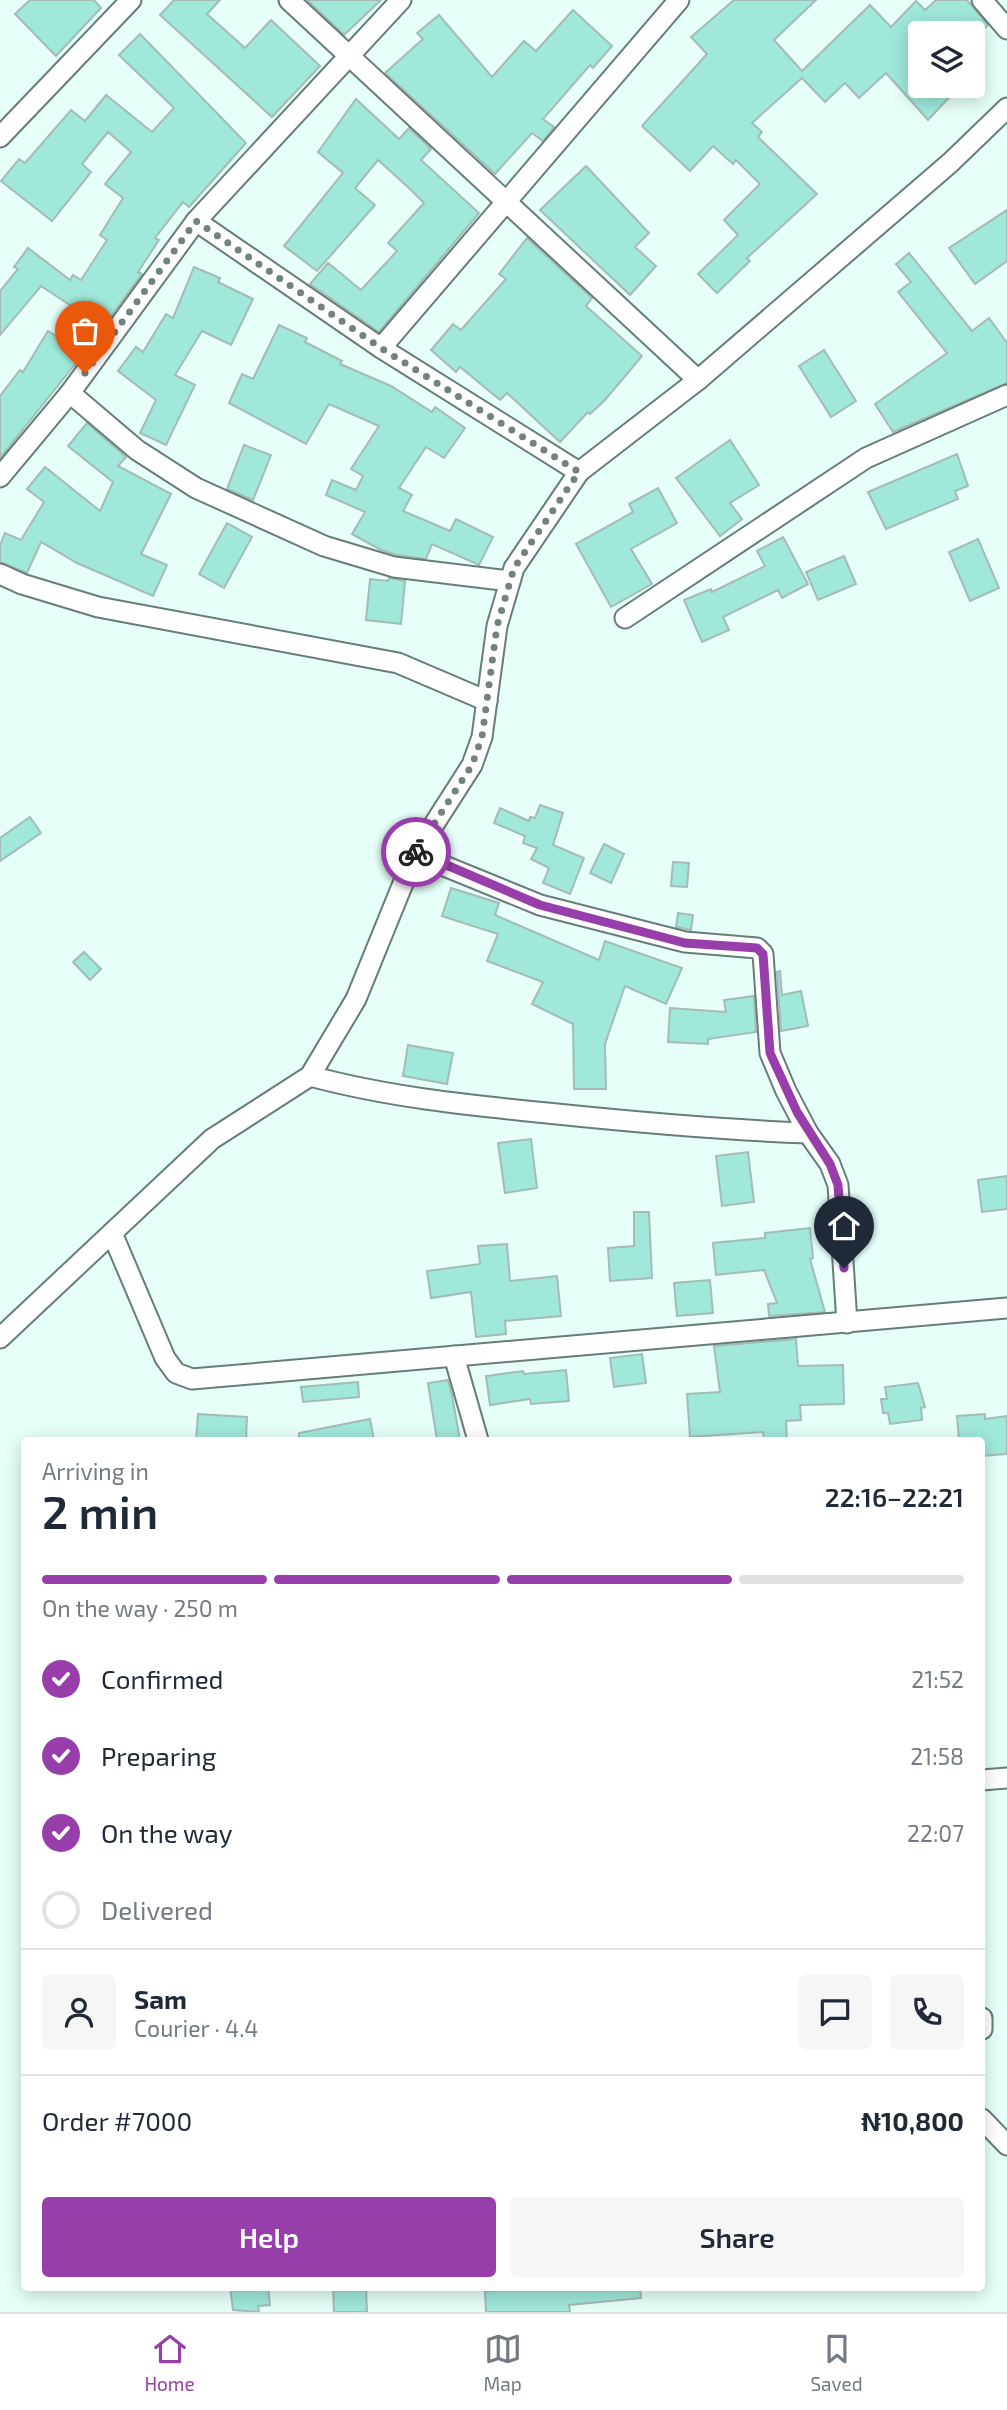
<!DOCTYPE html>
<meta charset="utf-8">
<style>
body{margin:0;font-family:"Exo 2",sans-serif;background:#f6f6f7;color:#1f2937;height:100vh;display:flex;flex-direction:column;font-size:26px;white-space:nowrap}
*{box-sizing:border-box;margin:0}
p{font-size:23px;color:#747a83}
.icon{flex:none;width:38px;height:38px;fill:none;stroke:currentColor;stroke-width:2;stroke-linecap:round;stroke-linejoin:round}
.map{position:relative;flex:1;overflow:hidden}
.panel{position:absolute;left:21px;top:1437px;width:964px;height:854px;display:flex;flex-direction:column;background:#fff;border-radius:7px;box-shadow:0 4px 18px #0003}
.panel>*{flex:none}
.fabs{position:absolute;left:908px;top:21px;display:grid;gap:14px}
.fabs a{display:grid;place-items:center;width:77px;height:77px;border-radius:7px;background:#fff;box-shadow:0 4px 18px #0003;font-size:35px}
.pin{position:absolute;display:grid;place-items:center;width:60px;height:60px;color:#fff;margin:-72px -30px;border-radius:50% 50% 50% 0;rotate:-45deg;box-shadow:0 0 7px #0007}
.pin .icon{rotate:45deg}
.courier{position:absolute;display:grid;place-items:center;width:70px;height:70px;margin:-35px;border:5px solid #973eaa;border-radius:50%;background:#fff;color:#222;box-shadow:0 2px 9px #0007}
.headline em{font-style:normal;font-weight:600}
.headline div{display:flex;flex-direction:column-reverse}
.headline{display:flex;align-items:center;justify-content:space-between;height:119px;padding:0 21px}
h1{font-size:46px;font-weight:600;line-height:52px}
.bar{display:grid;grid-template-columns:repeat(4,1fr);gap:10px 7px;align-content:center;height:84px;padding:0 21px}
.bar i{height:9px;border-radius:5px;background:#e0e1e3}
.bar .on{background:#973eaa}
.bar p{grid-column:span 4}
.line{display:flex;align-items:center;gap:18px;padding:0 21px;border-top:2px solid #e0e1e3}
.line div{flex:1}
.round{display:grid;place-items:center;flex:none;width:74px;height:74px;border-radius:7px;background:#f6f6f7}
ol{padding:0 21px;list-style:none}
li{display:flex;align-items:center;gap:21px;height:77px}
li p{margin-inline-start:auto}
li .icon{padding:7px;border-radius:50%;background:#973eaa;color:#fff;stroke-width:4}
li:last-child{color:#747a83}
li i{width:38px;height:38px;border:4px solid #e0e1e3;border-radius:50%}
.action{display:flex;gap:14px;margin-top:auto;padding:14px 21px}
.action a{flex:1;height:80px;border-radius:7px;background:#973eaa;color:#fff;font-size:28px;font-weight:600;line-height:80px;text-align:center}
.action a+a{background:#f6f6f7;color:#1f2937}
.dock{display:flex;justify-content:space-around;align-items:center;height:98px;border-top:2px solid #e0e1e3;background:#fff;font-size:19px;color:#747a83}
.dock a{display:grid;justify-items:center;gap:4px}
.dock .on{color:#973eaa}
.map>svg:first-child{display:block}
</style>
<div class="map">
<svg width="1007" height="2312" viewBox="0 0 1007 2312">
<rect width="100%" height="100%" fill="#e6fff9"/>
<!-- building -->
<g fill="#9fe8da" stroke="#a4bbb6" stroke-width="2">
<polygon points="30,0 94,0 101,8 56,56 15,14"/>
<polygon points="174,0 220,0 207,14 245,48 271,20 320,66 272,117 160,15"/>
<polygon points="307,0 381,0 344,35"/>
<polygon points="734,0 816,0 774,40 802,71 870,5 891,27 916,1 925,10 936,0 967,0 988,25 980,33 920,33 920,86 960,86 928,120 886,73 859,98 845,83 825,102 802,78 752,123 762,132 758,137 817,194 747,258 750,261 717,293 698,274 738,235 724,220 760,184 736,160 733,164 713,146 690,171 642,126 707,54 691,37"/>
<polygon points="573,10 612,46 593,68 590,65 543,119 554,127 543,141 532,133 495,174 385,73 423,39 417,33 439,15 492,77 524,41 536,51"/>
<polygon points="140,34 246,143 189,207 183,202 155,238 159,240 138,272 142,274 103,327 41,286 0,335 0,291 18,269 14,267 28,248 70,280 73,275 81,280 107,240 100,235 123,198 105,184 131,152 108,132 82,164 91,172 52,221 1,181 19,159 25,163 71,110 85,121 106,95 152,132 174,108 119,55"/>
<polygon points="356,99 399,139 409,128 431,149 421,160 479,213 379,332 310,284 328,263 361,290 397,251 388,243 424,203 410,189 378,160 355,188 375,205 317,271 284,246 343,173 318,152"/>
<polygon points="586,166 649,233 635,247 656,266 630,295 540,210"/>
<polygon points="1007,210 1007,261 975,284 949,248"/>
<polygon points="527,238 592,298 586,306 642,356 605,400 590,414 588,412 560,442 507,393 500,400 460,367 456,372 431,350 453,324 461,330 506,279 499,274"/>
<polygon points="909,253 972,331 989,318 1007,343 1007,383 893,432 875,404 947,353 898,292 911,282 896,264"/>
<polygon points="194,267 220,278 218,282 253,299 231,345 202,331 175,375 195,385 166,445 140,433 156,400 118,371 136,347 143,352 166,314 173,318"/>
<polygon points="279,325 307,338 305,342 342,361 340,364 391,386 432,412 435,407 465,428 444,458 426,447 399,488 412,495 403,511 450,531 456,519 493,537 479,565 432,544 426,559 397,555 381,550 352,534 365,512 326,495 332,480 356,490 363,476 351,469 379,426 329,404 306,444 229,403 242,374 253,379"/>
<polygon points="48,331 84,353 0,458 0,396 20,370 23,372"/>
<polygon points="824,350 856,401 831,417 799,366"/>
<polygon points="87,423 126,457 118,466 171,494 141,554 167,565 153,596 77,563 41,542 27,573 0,562 0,545 5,533 21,540 44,502 27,489 45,467 100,511 113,482 68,446"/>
<polygon points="730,440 759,485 730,503 742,519 720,536 676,478"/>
<polygon points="244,445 271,455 253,500 227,489"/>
<polygon points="957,454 968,486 955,491 958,499 886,529 868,492"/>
<polygon points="658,488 677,523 631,549 652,584 611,607 576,544 633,512 629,504"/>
<polygon points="227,523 252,537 224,588 199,574"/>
<polygon points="783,537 808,584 782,598 778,590 723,617 729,630 702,642 684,600 711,589 712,592 765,566 757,551"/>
<polygon points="978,539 999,588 970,601 949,552"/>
<polygon points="844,556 856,584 818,600 806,572"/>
<polygon points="389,578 405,581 401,624 366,620 370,579 388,581"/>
<polygon points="540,805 563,813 553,845 584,858 570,894 543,883 549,868 531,859 537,848 523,843 525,836 494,823 500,808 529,821 530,817 535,818"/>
<polygon points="30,817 41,833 0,861 0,838"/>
<polygon points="604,844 624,854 611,883 590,873"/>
<polygon points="673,862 689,863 687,887 671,886"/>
<polygon points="451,888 499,903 495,915 599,960 605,941 682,968 666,1004 625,986 605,1044 606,1089 574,1089 573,1024 532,1004 543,982 487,961 498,934 442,916"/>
<polygon points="678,913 693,915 691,930 676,927"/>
<polygon points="84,952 101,969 90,980 73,962"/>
<polygon points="780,971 782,995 801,991 808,1026 781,1031 777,972"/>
<polygon points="754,996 756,1032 708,1039 708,1044 668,1042 670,1008 726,1012 724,1000"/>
<polygon points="408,1045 453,1053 447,1084 403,1076"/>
<polygon points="531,1139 537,1188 505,1193 498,1143"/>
<polygon points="748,1152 754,1202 722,1206 716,1156"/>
<polygon points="1007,1176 1007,1209 982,1212 978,1180"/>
<polygon points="634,1212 649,1212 652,1278 610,1281 608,1248 634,1246"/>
<polygon points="810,1228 813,1258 810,1259 825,1312 769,1316 768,1304 777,1303 764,1270 716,1275 713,1243 765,1238 765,1233"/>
<polygon points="507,1244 510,1281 557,1276 561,1316 505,1321 506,1334 476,1337 471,1292 431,1298 427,1271 480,1264 478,1246"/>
<polygon points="710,1280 713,1313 677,1316 674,1283"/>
<polygon points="796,1339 798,1366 843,1365 844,1404 800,1405 801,1420 786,1421 787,1440 764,1440 763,1432 690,1437 687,1394 720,1392 714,1346"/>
<polygon points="642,1354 646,1383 614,1387 610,1358"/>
<polygon points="566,1370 569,1401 531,1404 530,1399 490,1405 486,1376 523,1371 524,1374"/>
<polygon points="448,1380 452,1395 460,1440 437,1440 428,1383"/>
<polygon points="358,1382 359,1397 303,1402 301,1387"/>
<polygon points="918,1383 925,1407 921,1408 922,1420 890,1424 888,1413 883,1413 881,1399 887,1399 885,1387"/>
<polygon points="198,1414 247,1417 246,1440 196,1440"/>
<polygon points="985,1414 985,1419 1007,1416 1007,1454 982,1456 982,1440 959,1440 957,1416"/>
<polygon points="370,1419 374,1440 299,1440 299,1433"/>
<polygon points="230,2287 268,2287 270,2305 258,2306 259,2312 233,2310"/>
<polygon points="333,2287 366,2287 367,2312 334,2312"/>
<polygon points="545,2287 640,2287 641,2298 569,2305 570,2312 486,2312 485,2291"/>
</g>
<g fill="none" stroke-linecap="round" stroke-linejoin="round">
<!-- street casing -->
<g stroke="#677d79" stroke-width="23">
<g id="street">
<polyline points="289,0 698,380"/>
<polyline points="982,0 1007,29"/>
<polyline points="0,137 131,0"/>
<polyline points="196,221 381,348 579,472"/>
<polyline points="381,348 679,0"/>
<polyline points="70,393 137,450 196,488 324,546 394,567 510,581"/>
<polyline points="0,477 70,393 196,221 401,0"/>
<polyline points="0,574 22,584 98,607 398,663 487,701"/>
<polyline points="625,618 866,458 1007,395"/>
<polyline points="415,854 540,905 685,942 757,948 763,954 770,1053 786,1091 808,1133 830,1164 838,1185 847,1323"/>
<path d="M310 1076C388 1097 467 1105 547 1113 634 1122 721 1130 808 1133"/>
<polyline points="112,1233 165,1358 176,1373 192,1379 1007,1308"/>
<polyline points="0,1338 212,1139 310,1076 356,999 415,854 472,765 482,737 497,626 514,568 579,472 698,380 950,163 1007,108"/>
<polyline points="454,1356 478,1440"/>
<polyline points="982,1780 1007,1778"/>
<polyline points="982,2018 982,2029"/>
<polyline points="982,2119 1007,2145"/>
</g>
</g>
<!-- street -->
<use href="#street" stroke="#fff" stroke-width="19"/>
</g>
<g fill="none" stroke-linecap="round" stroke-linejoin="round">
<!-- done -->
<polyline stroke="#72827e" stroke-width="7" stroke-dasharray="0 12.6" points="85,373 196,221 381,348 579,472 514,568 497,626 482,737 472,765 416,852"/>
<!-- route -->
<polyline stroke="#973eaa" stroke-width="9" points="416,852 540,905 685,943 757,948 763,954 770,1053 797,1112 830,1164 838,1185 844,1268"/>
</g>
</svg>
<div class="fabs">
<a><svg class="icon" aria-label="layers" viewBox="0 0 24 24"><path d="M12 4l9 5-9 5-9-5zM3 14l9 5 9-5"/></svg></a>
</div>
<div class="pin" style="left:85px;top:373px;background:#ea580c"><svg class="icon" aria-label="bag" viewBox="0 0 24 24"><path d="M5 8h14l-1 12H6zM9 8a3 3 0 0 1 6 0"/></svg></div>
<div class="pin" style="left:844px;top:1268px;background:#1f2937"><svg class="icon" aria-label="home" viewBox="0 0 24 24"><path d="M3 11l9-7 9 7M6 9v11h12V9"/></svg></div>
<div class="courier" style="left:416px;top:852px"><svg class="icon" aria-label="bike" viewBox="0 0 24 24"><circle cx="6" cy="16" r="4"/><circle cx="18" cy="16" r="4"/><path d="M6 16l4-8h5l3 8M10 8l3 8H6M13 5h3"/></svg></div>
<section class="panel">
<div class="headline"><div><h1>2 min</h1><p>Arriving in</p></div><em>22:16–22:21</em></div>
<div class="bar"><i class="on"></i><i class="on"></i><i class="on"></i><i></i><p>On the way · 250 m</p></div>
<ol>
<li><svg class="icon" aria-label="check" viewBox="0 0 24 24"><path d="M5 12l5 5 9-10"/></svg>Confirmed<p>21:52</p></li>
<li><svg class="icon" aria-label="check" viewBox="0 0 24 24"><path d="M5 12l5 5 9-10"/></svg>Preparing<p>21:58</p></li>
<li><svg class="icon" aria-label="check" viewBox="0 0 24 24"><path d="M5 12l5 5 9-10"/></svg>On the way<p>22:07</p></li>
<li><i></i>Delivered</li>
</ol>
<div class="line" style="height:126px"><a class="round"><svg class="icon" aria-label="person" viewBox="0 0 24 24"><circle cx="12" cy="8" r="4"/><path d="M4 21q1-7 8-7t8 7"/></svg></a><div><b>Sam</b><p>Courier · 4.4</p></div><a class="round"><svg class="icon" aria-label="chat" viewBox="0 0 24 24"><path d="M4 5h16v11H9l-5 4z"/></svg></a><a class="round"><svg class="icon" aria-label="phone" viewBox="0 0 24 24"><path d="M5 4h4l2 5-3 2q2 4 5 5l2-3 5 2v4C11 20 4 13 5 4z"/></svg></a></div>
<div class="line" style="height:91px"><div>Order #7000</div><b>₦10,800</b></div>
<div class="action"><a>Help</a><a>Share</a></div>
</section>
</div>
<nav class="dock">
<a class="on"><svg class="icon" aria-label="home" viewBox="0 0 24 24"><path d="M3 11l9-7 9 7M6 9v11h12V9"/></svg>Home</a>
<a><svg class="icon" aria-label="map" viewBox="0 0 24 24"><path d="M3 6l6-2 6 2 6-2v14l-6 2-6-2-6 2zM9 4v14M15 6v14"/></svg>Map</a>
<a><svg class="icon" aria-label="saved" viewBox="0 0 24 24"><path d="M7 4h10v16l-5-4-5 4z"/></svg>Saved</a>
</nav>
